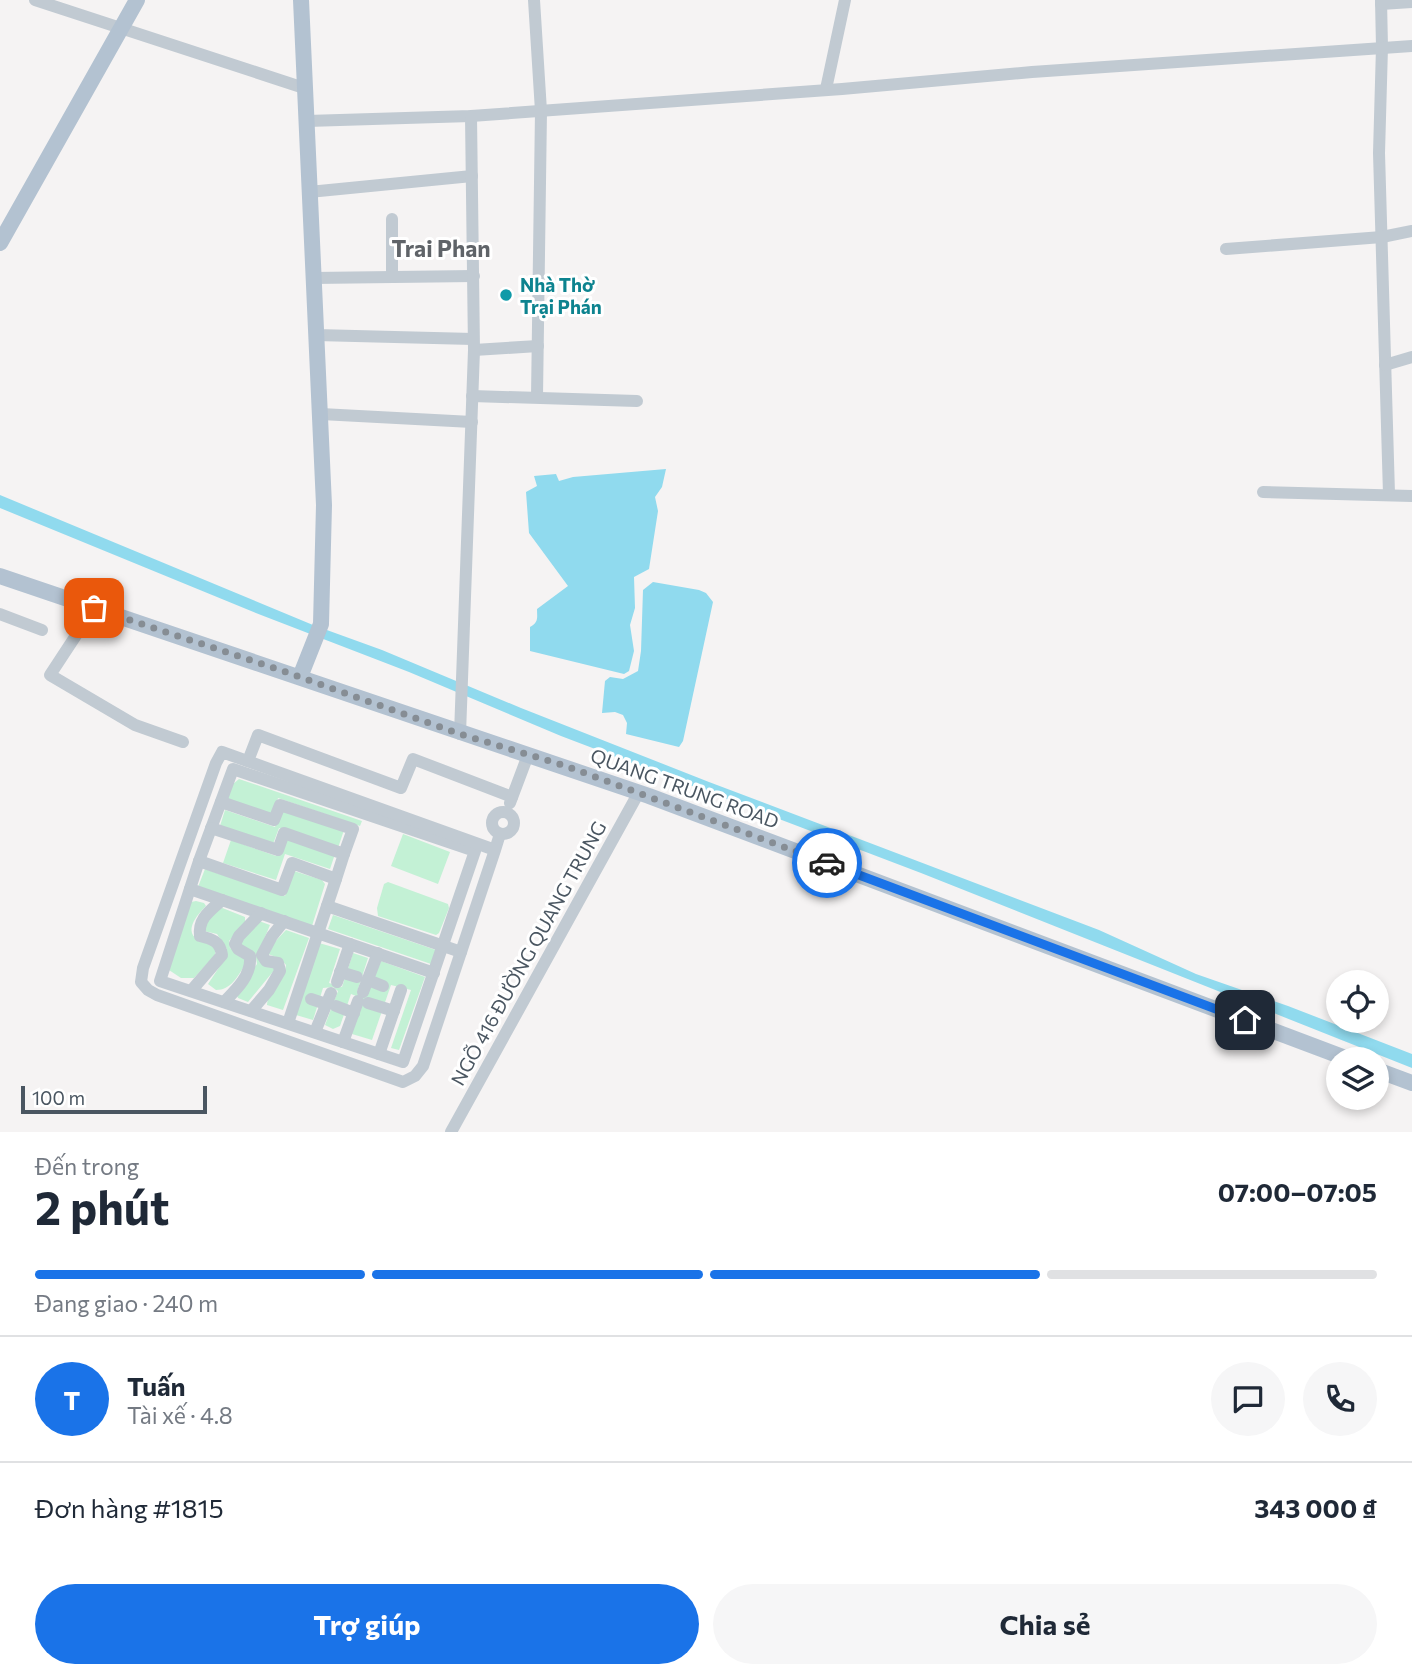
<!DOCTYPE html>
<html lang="vi">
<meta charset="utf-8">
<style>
body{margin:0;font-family:Commissioner,sans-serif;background:#f6f6f7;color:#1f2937;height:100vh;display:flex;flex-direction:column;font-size:26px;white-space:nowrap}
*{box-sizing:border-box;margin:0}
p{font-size:23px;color:#747a83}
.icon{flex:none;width:38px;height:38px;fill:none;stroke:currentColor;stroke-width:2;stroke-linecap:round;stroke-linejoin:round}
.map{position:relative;height:1132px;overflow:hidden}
.details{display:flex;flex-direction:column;background:#fff;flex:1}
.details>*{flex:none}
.buttons{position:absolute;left:1326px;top:970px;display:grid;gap:14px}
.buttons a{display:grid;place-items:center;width:63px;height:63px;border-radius:50%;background:#fff;box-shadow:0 4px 10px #0003;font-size:35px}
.scale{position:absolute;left:21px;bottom:18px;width:186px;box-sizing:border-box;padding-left:7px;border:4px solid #4a5661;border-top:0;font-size:19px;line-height:24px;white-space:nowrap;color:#4a5661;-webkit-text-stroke:5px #fff;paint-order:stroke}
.pin{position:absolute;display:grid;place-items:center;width:60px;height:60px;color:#fff;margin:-30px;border-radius:14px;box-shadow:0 4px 10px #0006}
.courier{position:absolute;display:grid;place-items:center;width:70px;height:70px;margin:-35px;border:5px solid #1a73e8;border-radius:50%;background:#fff;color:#222;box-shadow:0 2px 9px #0007}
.head em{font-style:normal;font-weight:700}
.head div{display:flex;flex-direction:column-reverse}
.head{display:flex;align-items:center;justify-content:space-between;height:119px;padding:0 35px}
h1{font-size:46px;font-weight:700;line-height:52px}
.bar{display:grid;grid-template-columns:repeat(4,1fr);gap:10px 7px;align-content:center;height:84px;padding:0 35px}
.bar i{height:9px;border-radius:5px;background:#e0e1e3}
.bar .active{background:#1a73e8}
.bar p{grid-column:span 4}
.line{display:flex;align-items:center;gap:18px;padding:0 35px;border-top:2px solid #e0e1e3}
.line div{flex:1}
.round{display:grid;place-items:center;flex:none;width:74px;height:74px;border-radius:37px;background:#f6f6f7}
.cta{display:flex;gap:14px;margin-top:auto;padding:14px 35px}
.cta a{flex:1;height:80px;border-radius:42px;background:#1a73e8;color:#fff;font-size:28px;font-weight:700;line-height:80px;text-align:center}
.cta a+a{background:#f6f6f7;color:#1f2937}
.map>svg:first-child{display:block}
</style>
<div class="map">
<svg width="1412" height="1132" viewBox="0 0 1412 1132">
<rect width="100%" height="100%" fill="#f5f3f3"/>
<!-- green -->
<g fill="#c3f1d5">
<polygon points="239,779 362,821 360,826 278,798 271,817 230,803 227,796 233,784"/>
<polygon points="282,809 344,830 338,848 279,828 273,844 220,826 225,810 275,827"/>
<polygon points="403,834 450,852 438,884 391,866"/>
<polygon points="283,837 335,854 330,869 285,854 276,880 223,863 231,840 276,856"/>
<polygon points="205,869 285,896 294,871 322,880 325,884 312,926 198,887"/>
<polygon points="388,882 448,904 449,908 439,933 436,935 378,916 377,908 384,884"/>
<path d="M196 901 204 903 206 906C197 915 182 932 200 941 207 944 211 943 216 949L215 955 194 978H181L169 970 191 902Z"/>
<path d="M220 907 245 917V922L229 941 230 948 245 957V965C237 977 231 990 216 990L208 984 226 957 227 949 217 934 204 931 209 917Z"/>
<polygon points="333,915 436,950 431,964 328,929"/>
<polygon points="259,921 270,925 260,949 276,968 248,1002 238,998 236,993 257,964 256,958 239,944"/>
<path d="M286 930 309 938 283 1010 267 1005C268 990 284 981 286 965L281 959 268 954 271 946Z"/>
<polygon points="319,943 340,949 329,983 342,987 353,953 368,958 357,992 366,997 381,961 425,977 399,1050 391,1048 411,990 391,985 372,1040 352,1034 361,998 351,994 340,1026 333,1029 325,1025 338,991 333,987 323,988 313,1020 296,1015"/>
</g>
<!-- water -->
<g fill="#90daee">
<path d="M666 469 662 487 655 497 658 511 649 569 634 577 635 608 630 625 634 651 629 671 624 674 530 651V627C539 622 537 618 537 609L568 586 529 533 526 492 537 486 534 476 556 474 559 481 573 477Z"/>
<polygon points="0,495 313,625 382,650 521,708 709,782 1099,930 1196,974 1288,1006 1412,1054 1412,1068 921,873 561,736 409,672 261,615 0,508"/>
<polygon points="653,582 699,590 706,593 713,602 683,741 679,747 626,734 627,723 623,715 615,712 602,713 605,681 610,677 623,679 638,671 641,651 643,590"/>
</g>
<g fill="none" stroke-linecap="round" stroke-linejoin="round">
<!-- minor -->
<g stroke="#c1cad2" stroke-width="12">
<polyline points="35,0 304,88"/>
<polyline points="534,0 541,111 537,397"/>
<polyline points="1381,0 1382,47 1379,153 1389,494"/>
<polyline points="1381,4 1412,2"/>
<polyline points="826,89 845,0"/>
<polyline points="307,121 471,116 842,89 1032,72 1412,46"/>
<polyline points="309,192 472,176"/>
<polyline points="1226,249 1382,237 1412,231"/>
<polyline points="392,277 392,219"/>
<polyline points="313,278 474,276"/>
<polyline points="316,335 473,339"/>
<polyline points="474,350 538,346"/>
<polyline points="1385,365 1412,357"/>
<polyline points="472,396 637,401"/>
<polyline points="321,414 472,422"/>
<polyline points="1263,492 1412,496"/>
<polyline points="94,608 50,675 135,725 183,742"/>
<polyline points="0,614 42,630"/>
<polyline points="460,734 474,350 471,116"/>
<polyline points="248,761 258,735 401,788 413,759 512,797"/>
<polygon points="233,769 475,851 403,1062 160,981 199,861"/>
<polyline points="221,802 274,820 280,805 353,829 344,854"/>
<polyline points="510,803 528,755"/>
<circle cx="503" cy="823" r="11"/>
<polyline points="211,828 278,850 284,833 344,854 336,879"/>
<polyline points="495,850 222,752 216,763 143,968 141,982 148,990 157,995 403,1082 415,1076 423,1066 495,850 500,834"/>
<polyline points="199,861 282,890 292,863 336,879 288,1023"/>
<polyline points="190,889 434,973"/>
<polyline points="327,906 461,952"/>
<polyline points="340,972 357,977"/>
<polyline points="368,980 383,986"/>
<polyline points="337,982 350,944"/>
<path d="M191 991 222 955C220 941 212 939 200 936 198 918 210 911 222 900"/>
<polyline points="363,992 378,953"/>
<polyline points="311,999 326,1004"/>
<path d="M224 1002C236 990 252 975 250 956L238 949 235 944 239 936 261 913"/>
<polyline points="368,1003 394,1011"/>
<polyline points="336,1006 354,1013"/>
<polyline points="251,1011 269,990 280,971 278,963 266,961 262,955 272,936 284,921"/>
<polyline points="315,1032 331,993"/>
<polyline points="343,1042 358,1001"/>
<polyline points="379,1054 401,990"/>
<polyline points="451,1132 639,792"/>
</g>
<!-- major -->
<g stroke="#b3c2d1" stroke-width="16">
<polyline points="0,243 137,0"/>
<polyline points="0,576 649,796 1348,1059"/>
<polyline points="300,677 321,624 324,505 301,0"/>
<polyline points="1377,1070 1412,1083"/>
</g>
</g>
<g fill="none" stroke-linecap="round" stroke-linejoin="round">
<!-- done -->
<polyline stroke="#868d94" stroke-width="7" stroke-dasharray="0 12.6" points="94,608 280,670 460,734 566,766 827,863"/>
<!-- route -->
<polyline stroke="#1a73e8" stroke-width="9" points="827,863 1245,1020"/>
</g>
<!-- markers -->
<circle fill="#0f9aa8" stroke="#fff" stroke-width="2.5" cx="506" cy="295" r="7"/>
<g text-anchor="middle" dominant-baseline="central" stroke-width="6" stroke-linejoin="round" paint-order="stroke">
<!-- culture labels -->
<g font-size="19" font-weight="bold" fill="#0d838f" stroke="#fff" text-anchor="start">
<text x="520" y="284">Nhà Thờ<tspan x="520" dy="22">Trại Phán</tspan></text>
</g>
<!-- street labels -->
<g font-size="19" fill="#4a5661" stroke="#fff">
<text transform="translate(685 788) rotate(20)">QUANG TRUNG ROAD</text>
<text transform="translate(528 953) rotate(-61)">NGÕ 416 ĐƯỜNG QUANG TRUNG</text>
</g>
<!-- quarter labels -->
<g font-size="23" font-weight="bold" fill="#5f6368" stroke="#fff">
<text x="441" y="248">Trai Phan</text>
</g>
</g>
</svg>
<div class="buttons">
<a><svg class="icon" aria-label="locate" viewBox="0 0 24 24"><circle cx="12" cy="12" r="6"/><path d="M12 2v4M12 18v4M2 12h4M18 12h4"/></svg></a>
<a><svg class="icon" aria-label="layers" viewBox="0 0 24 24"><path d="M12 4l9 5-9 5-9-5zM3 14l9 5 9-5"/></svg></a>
</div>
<div class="scale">100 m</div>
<div class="pin" style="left:94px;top:608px;background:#ea580c"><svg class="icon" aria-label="bag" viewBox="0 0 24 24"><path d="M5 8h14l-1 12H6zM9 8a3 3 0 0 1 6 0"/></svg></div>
<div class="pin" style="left:1245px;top:1020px;background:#1f2937"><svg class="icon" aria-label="home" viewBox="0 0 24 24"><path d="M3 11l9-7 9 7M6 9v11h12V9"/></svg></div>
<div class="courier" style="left:827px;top:863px"><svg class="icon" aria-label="car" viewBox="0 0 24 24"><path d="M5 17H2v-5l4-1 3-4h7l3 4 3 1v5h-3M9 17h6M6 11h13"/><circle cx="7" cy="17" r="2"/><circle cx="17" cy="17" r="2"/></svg></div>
</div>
<section class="details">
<div class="head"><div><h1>2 phút</h1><p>Đến trong</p></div><em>07:00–07:05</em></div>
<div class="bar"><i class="active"></i><i class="active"></i><i class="active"></i><i></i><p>Đang giao · 240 m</p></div>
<div class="line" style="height:126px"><b class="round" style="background:#1a73e8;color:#fff">T</b><div><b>Tuấn</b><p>Tài xế · 4.8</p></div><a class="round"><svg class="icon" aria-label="chat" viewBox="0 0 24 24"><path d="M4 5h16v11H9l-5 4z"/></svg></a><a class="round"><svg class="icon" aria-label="phone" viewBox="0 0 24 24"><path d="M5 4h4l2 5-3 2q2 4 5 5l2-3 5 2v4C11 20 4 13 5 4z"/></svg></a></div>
<div class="line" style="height:91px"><div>Đơn hàng #1815</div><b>343 000 ₫</b></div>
<div class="cta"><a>Trợ giúp</a><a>Chia sẻ</a></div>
</section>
